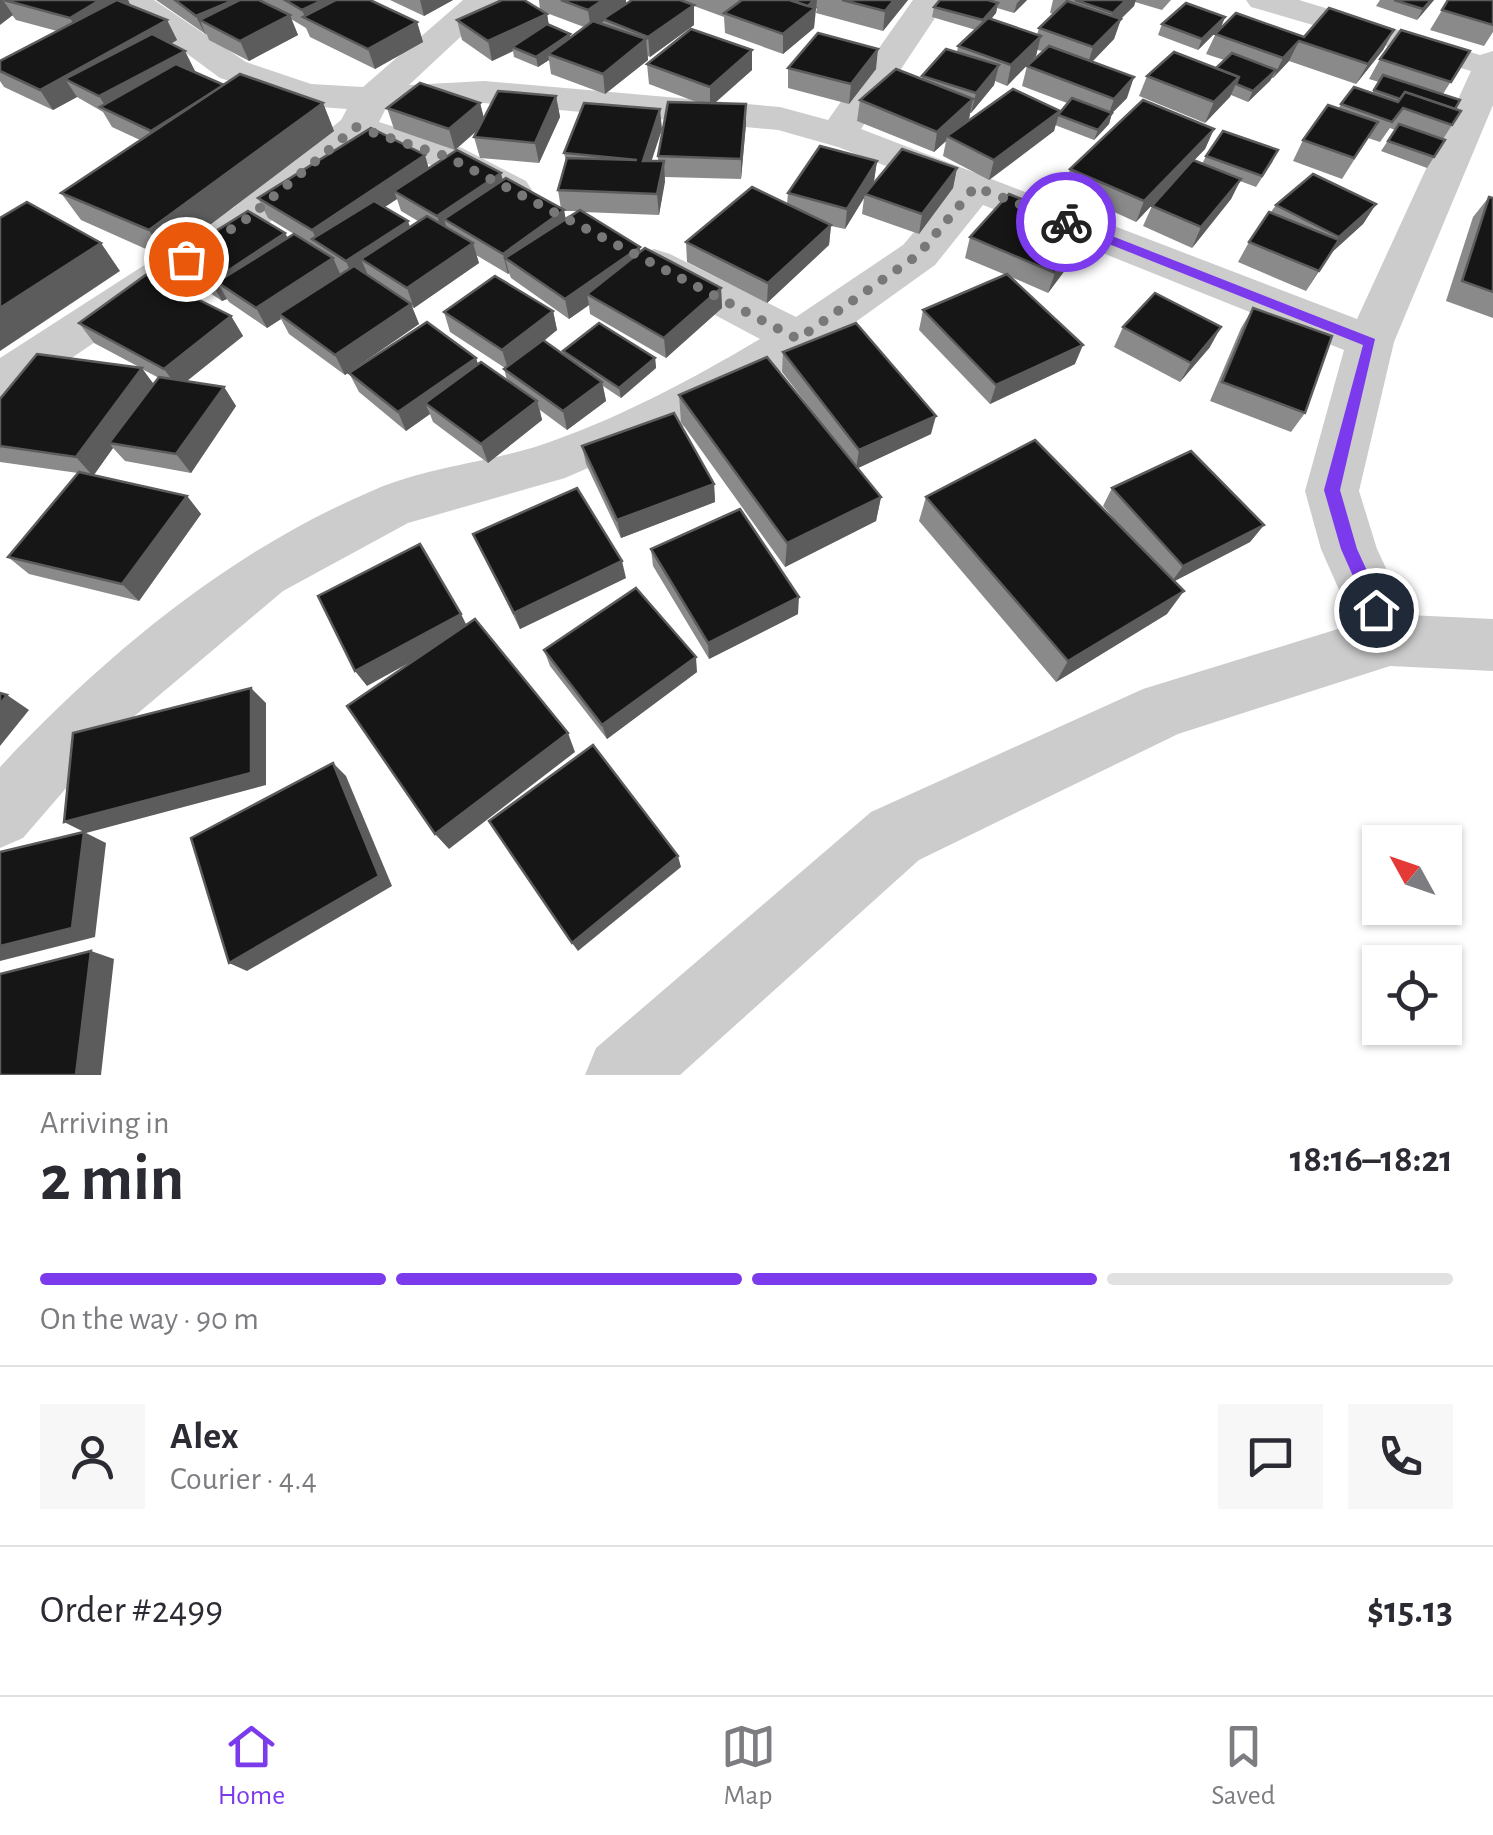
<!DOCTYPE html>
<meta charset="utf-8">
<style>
body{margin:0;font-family:"Alegreya Sans",sans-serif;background:#f7f7f7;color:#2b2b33;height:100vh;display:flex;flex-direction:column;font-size:38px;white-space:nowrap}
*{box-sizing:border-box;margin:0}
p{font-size:32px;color:#7c7c81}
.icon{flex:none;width:55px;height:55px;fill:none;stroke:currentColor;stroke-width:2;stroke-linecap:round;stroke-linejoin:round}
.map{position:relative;height:1075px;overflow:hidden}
.side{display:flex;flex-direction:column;background:#fff;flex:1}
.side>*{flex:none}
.needle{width:65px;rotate:310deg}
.controls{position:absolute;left:1362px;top:825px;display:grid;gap:20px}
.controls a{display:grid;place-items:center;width:100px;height:100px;border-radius:0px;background:#fff;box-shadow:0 2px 8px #0004;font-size:50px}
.pin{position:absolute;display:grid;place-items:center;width:85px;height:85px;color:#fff;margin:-42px;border:5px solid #fff;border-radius:50%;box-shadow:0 2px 10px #0007}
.courier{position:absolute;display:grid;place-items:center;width:100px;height:100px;margin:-50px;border:8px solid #7c3aed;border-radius:50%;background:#fff;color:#222;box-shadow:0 2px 12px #0007}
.head em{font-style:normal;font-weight:700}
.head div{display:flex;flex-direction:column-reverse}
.head{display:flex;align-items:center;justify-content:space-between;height:170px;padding:0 40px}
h1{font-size:65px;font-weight:700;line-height:75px}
.bar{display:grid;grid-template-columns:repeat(4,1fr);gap:15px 10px;align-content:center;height:120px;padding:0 40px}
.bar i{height:12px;border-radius:8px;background:#e1e1e2}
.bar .on{background:#7c3aed}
.bar p{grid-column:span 4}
.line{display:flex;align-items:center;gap:25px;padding:0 40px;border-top:2px solid #e1e1e2}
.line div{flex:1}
.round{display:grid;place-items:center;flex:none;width:105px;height:105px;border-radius:0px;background:#f7f7f7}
.dock{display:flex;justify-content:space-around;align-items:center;height:140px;border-top:2px solid #e1e1e2;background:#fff;font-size:28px;color:#7c7c81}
.dock a{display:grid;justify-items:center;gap:5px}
.dock .on{color:#7c3aed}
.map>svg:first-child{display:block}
</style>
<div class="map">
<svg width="1493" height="1075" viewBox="0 0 1493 1075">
<rect width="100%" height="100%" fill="#fff"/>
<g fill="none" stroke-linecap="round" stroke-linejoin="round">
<!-- minor -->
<path fill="#ccc" fill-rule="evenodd" d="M114 0H154L246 62 311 84 363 87 463 0H500L409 85 484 81 780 107 828 120 913 0H947L861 129 1357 319 1471 71 1251 7 1246 0H1299L1480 55 1493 51V105L1394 342 1359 491 1377 549 1408 615 1493 619V671L1390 666 1178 734 919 860 680 1075H585L596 1048 871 812 1143 689 1354 624 1321 549 1305 491 1344 350 983 205 935 265 815 351 712 414 565 478 408 523 283 591 112 735 23 838 0 848V767C105 655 231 550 374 490 425 468 483 463 535 447 614 421 689 381 760 339L638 274 632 264 638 254 654 249 670 254 796 317 903 245 949 191 838 147 778 130 484 103 385 110 379 122 462 148 526 181 532 190 526 199C491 208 462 177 431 165 408 156 385 149 362 142L263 228 17 395 0 400V358L233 208 341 120 347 109 307 106 220 78Z"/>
</g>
<!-- wall -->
<g fill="#8a8a8a" fill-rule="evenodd">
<polygon points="0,0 128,0 131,6 167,20 177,40 171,44 195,71 194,71 224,85 323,103 334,131 166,258 81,220 61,193 140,140 112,127 103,112 77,97 53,110 4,87 0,81 0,61 57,31 16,20"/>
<polygon points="156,0 370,0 417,22 423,42 375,69 310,37 306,28 291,19 298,35 249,61 209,40 207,35"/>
<polygon points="390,0 453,0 424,16"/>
<path d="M539 0H626V4L632 0H908L883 31 816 13 817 7 815 9 814 28 783 54 725 33 724 17 694 6V25L650 57 648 56V60L605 94 551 74 549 60 538 67 514 57 513 51 492 61 462 40 457 20 540 10ZM544 12 584 27 570 37V34L549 25 547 14Z"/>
<path d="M940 0H1027L1014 13 997 8 996 13 991 19 1037 35 1039 28 1054 14 1050 13 1053 0H1171L1162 10 1135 2 1134 6 1121 19 1114 39 1092 62 1127 98 1112 113 1109 124 1094 140 1055 125 1054 131 989 180 943 156 946 141 934 152 857 121 860 100 922 79V76L957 52 958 46 976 30 932 17 934 7ZM1037 50 1042 51 1027 66 1022 86 1067 103 1060 111 964 123 969 119 970 113H971L994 85 995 81 1007 86 1036 56Z"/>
<polygon points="1380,0 1434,0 1417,20 1376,6"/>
<polygon points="1448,0 1493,0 1493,32 1484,46 1430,30"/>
<polygon points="1225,17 1221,27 1304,37 1394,30 1383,50 1356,84 1289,61 1273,78 1272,78 1248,102 1231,95 1205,123 1139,96 1147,76 1216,68 1224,60 1206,54 1217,31 1198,50 1158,35 1162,24"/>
<polygon points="1470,51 1443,94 1455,109 1461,111 1443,139 1445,140 1427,168 1381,151 1395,130 1390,128 1380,142 1368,138 1342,179 1293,161 1303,140 1339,108 1341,104 1372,93 1379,82 1369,79 1380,59"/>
<path d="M647 64 752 70 715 103 746 124 741 179 665 177 659 215 583 212 640 252 721 288 722 308 666 358 590 314 589 305 569 319 511 278 509 273 508 274 476 255 479 263 414 308 412 307 419 324 345 375 289 334 281 319 267 328 229 302 227 299 222 301 186 277 174 257 285 233 288 238 294 234 268 218 258 198 429 168 503 180 561 209 558 190 566 161 564 153 662 129 651 161H658V156L699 103 649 84ZM397 199 401 211 418 221 410 227 384 207ZM564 211H579L566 220Z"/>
<polygon points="788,68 876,69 849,104 788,88"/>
<polygon points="556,96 560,117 539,163 480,158 474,137 478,130 455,150 394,129 387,108 480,103 484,118"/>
<polygon points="1214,129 1205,149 1194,160 1202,164 1206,156 1273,161 1256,187 1240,181 1231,199 1192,248 1143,226 1152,206 1171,184 1136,222 1064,189 1070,169"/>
<polygon points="877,161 874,181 871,186 957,168 953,188 919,234 862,214 864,198 845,229 831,226 829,245 767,303 687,262 686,242 787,204 788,193"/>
<polygon points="1489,197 1493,198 1493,318 1446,301 1473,217"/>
<polygon points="1376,204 1363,224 1330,254 1306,291 1238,262 1249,242 1276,205"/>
<polygon points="970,237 1083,246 1048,293 1009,276 1075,364 990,404 919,330 923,310 1006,275 965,258"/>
<polygon points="1253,308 1305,413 1291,432 1210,401 1241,328"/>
<polygon points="553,311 557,330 544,341 564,355 563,351 655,358 656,368 621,398 603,386 606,401 567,430 540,410 542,420 488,463 433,422 430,414 406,431 359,392 349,373 476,358 478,364 507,380 504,369 505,368 450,332 444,312"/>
<path d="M231 316 243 336 187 381 224 387 236 406 191 473 125 461 113 448 94 475 187 496 201 514 139 601 29 574 8 557 78 473 0 462V399L141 368 94 343 79 323ZM142 369 159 378 154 384Z"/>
<polygon points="1123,327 1210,347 1180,382 1114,347"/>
<polygon points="783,352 931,434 858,468 881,497 876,521 785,567 681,422 679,395 826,429 782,372"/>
<polygon points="582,446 714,484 715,502 621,538 586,464"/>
<polygon points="1112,488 1264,525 1250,542 1174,581 1167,614 1056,682 919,521 926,497 1127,534 1103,506"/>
<polygon points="473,534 626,578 520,629"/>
<polygon points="651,549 798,614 709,659 653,566"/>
<polygon points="544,650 697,672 607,739 550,666"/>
</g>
<!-- shaded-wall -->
<g fill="#5c5c5c">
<polygon points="0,0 3,0 13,15 0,25"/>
<polygon points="100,0 128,0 131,7 82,38 70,18"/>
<polygon points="234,0 245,0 200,20 206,36 196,16"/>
<polygon points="323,0 359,0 306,19 302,10"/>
<polygon points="420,0 453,0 424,16"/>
<polygon points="603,0 626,0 626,5 603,19 604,21 591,30 588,10"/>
<polygon points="814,0 817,0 814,28 783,54 783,34"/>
<polygon points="894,0 908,0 883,31 885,11"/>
<polygon points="1020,0 1027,0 1014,13 1017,3"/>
<polygon points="1126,0 1136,0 1134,6 1106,33 1113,13"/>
<polygon points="1431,0 1434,0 1417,20 1423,9"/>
<polygon points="998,3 996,13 981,31 983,20"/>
<polygon points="694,5 694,25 650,57 648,37"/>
<polygon points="547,14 550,34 512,47 513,51 492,61 488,41"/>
<polygon points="290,15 298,35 249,61 240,41"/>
<polygon points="1225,17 1221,27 1198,50 1202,39"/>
<polygon points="1121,19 1114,39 1087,67 1093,47"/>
<polygon points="167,20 177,40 88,90 65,79 77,97 53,110 40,90"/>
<polygon points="417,22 423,42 375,69 368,49"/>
<polygon points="1394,30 1383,50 1356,84 1368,64"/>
<polygon points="570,34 571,44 548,54 549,60 538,67 536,57"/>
<polygon points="1041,36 1036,56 1007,86 1011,65"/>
<polygon points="646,39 648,60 605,94 603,74"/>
<polygon points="1299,41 1289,61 1273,78 1283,58"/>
<polygon points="878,49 876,69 849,104 851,84"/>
<polygon points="752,50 752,70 710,107 710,87"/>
<polygon points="185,51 195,71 116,114 108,110 99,96"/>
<polygon points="999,65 994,85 971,113 976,93"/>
<polygon points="1276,70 1270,81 1248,102 1253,91"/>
<polygon points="1134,77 1127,98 1112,113 1109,124 1094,140 1098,130 1107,119 1114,99"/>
<polygon points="1239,77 1230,97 1205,123 1214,102"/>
<polygon points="556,96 560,117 539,163 535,143"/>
<polygon points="973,99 969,119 949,137 947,136 946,141 934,152 937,132"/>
<polygon points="323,103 334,131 166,258 149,230"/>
<polygon points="480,103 485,123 455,150 449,129"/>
<polygon points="746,104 746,124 741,179 741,159"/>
<polygon points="660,109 662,129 645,181 643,161"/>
<polygon points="1060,111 1054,131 989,180 994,160"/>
<polygon points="1214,129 1205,149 1136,222 1144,201"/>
<polygon points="425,155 431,176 394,191 397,199 325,247 318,243 312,230"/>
<polygon points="664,161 665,182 659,215 657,194"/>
<polygon points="877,161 874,181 866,195 865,194 864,198 845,229 847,209"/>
<polygon points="957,168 953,188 919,234 922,214"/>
<polygon points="501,173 506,193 444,219 448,233 444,236 437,216"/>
<polygon points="1241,179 1231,199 1192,248 1201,227"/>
<polygon points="1376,204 1363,224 1330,254 1306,291 1339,237"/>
<polygon points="564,210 568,231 505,258 509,273 508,274 503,254"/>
<polygon points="408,221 415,242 361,259 367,273 354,281 346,261"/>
<polygon points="831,225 829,245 767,303 768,283"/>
<polygon points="1090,226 1083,246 1048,293 1055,273"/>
<polygon points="285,233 295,253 217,282 227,299 222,301 211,282"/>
<polygon points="101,243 120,271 0,351 0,308"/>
<polygon points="473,243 479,263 414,308 407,288"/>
<polygon points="640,247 642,267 587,294 589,305 569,319 565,299"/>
<polygon points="333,258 342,278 279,314 281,319 267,328 256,308"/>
<polygon points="721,288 722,308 666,358 664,338"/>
<polygon points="411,304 419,324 345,375 335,355"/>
<polygon points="553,311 557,330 508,369 502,350"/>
<polygon points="231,316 243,336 178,388 164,369"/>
<polygon points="1221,327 1210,347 1180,382 1191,363"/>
<polygon points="1083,345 1075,364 990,404 996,385"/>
<polygon points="476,358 482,377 425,403 430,414 406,431 398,412"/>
<polygon points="655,358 656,368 621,398 619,388"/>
<polygon points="142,368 156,388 109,443 113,448 93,476 76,457"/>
<polygon points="602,382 606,401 567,430 563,411"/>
<polygon points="224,387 236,406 191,473 176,454"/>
<polygon points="537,401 542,420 488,463 481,444"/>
<polygon points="936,416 931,434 856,469 859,450"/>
<polygon points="714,484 715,502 621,538 617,520"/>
<polygon points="187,496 201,514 139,601 122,584"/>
<polygon points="881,497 876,521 785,567 787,543"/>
<polygon points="1264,525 1250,542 1171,583 1183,566"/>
<polygon points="622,561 626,578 520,629 514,613"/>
<polygon points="1184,591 1167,614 1056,682 1068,661"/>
<polygon points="799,597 798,614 709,659 708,643"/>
<polygon points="461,614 469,630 367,686 355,671"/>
<polygon points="696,657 697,672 607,739 602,725"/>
<polygon points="251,688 266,703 266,785 86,833 106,843 95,937 0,961 0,946 84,832 64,822"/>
<polygon points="7,695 29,710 0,746 0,704"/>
<polygon points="568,733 575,752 449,849 435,834"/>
<polygon points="333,763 346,776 392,886 247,971 229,963"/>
<polygon points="678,856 681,867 578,951 572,943"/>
<polygon points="91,951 114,959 101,1075 76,1075"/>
</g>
<!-- building -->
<g fill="#161616" stroke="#5c5c5c" stroke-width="2.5">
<polygon points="4,0 100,0 70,18"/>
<polygon points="117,0 167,20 40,90 0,71 0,61"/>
<polygon points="175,0 234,0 196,16"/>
<polygon points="240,0 259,0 290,15 240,41 200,20"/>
<polygon points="285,0 323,0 302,10"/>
<polygon points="336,0 370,0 417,22 368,49 303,17"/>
<polygon points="502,0 524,0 547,14 488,41 457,20"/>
<polygon points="561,0 603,0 588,10"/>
<polygon points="632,0 680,0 694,5 648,37 603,19"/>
<polygon points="742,0 790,0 815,8 783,34 724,13"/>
<polygon points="790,0 814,0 808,6"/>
<polygon points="842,0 894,0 885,11"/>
<polygon points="940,0 988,0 998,3 983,20 934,7"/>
<polygon points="1075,0 1126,0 1113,13"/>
<polygon points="1394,0 1431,0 1423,9"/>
<polygon points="1448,0 1493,0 1493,25 1442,10"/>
<polygon points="1067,1 1121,19 1093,47 1039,28"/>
<polygon points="1186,3 1225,17 1202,39 1162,24"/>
<polygon points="1329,8 1394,30 1368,64 1299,41 1283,58 1215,34 1236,13 1304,37"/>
<polygon points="988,18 1041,36 1011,65 958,46"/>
<polygon points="593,21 646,39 603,74 548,54"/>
<polygon points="547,24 570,34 536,57 512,47"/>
<polygon points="691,29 752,50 710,87 647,64"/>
<polygon points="1401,30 1470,51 1451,82 1380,59"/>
<polygon points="818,33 878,49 851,84 788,68"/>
<polygon points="152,34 185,51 99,96 65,79"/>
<polygon points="1049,46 1134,77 1114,99 1027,66"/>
<polygon points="946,49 999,65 976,93 922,76"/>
<polygon points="1174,52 1239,77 1214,102 1147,76"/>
<polygon points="1232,53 1276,70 1253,91 1236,84 1239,77 1216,68"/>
<polygon points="176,64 224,85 151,131 100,107"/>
<polygon points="896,69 973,99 937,132 860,100"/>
<polygon points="240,74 323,103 149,230 61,193"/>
<polygon points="1383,75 1460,100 1455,109 1405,92 1400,99 1374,90"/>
<polygon points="420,83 480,103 449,129 387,108"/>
<polygon points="1354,87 1398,102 1405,92 1461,111 1452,125 1403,108 1392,122 1341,104"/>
<polygon points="1013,89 1060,111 994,160 947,136"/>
<polygon points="498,91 556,96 535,143 474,137"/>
<polygon points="1072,98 1112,113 1098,130 1058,115"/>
<polygon points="1143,100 1214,129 1144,201 1070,169"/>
<polygon points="668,102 746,104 741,159 658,156"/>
<polygon points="584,103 660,109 643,161 664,161 657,194 558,190 567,158 637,160 564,153"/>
<polygon points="1328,105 1378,122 1354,158 1303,140"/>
<polygon points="1399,124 1445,140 1434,157 1388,141"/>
<polygon points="371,128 425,155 312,230 258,198"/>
<polygon points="1223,131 1278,150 1262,176 1206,156"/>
<polygon points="820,146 877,161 847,209 788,193"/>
<polygon points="902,149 957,168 922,214 865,194"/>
<polygon points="457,150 501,173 437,216 394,191"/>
<polygon points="1193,160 1241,179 1201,227 1152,206"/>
<polygon points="1313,174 1376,204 1339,237 1276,205"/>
<polygon points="506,178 564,210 503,254 444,219"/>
<polygon points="752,187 831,225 768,283 686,242"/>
<polygon points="1009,194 1090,226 1055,273 970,237"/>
<polygon points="1489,197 1493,198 1493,292 1462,281"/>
<polygon points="374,201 408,221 346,261 312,239"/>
<polygon points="27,202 101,243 0,308 0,218"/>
<polygon points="580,210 640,247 565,299 505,258"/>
<polygon points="248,211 285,233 211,282 174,257"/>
<polygon points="1269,212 1339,240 1319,271 1249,242"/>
<polygon points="427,216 473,243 407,288 361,259"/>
<polygon points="294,234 333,258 256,308 217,282"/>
<polygon points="645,248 721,288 664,338 587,294"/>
<polygon points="354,266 411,304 335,355 279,314"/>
<polygon points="147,274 231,316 164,369 79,323"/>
<polygon points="1007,274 1083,345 996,385 923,310"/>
<polygon points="495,276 553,311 502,350 444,312"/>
<polygon points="1155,293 1221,327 1191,363 1123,327"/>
<polygon points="1253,308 1332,336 1305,413 1222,382"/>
<polygon points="427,322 476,358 398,412 349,373"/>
<polygon points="599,323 655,358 619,388 563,351"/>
<polygon points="856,323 936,416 859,450 783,352"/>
<polygon points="543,340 602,382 563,411 504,369"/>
<polygon points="37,354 142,368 76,457 0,446 0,399"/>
<polygon points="767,357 881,497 787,543 679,395"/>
<polygon points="481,362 537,401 481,444 425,403"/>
<polygon points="159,377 224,387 176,454 109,443"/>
<polygon points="674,413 714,484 617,520 582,446"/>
<polygon points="1035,440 1184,591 1068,661 926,497"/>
<polygon points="1191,451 1264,525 1183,566 1112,488"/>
<polygon points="79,472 187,496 122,584 8,557"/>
<polygon points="577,488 622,561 514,613 473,534"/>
<polygon points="740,509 799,597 708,643 651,549"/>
<polygon points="420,544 461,614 355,671 318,596"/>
<polygon points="636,588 696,657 602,725 544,650"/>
<polygon points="475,619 568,733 435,834 347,706"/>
<polygon points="251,688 251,773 64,822 73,733"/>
<polygon points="0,693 7,695 0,704"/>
<polygon points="593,745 678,856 572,943 489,821"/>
<polygon points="333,763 379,876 229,963 191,838"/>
<polygon points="84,832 72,928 0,946 0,852"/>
<polygon points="91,951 76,1075 0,1075 0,974"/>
</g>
<!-- route -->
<polygon fill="#7c3aed" points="1066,218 1375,339 1340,490 1357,549 1385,610 1383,615 1370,615 1368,610 1341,549 1324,490 1363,345 1061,225"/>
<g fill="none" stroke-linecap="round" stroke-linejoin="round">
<!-- done -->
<polyline stroke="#787878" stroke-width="10" stroke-dasharray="0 18" points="186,259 248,218 356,127 448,157 798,339 918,255 975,187 1066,222"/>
</g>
</svg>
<div class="controls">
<a><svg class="needle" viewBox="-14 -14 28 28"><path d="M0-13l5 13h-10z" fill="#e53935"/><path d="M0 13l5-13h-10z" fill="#7c7c81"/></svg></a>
<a><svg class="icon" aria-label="locate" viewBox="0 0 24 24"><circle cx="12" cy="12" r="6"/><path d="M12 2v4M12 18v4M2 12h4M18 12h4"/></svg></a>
</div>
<div class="pin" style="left:186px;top:259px;background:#ea580c"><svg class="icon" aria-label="bag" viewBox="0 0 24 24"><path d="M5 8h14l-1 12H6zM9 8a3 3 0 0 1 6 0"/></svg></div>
<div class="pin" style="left:1376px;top:610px;background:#1f2937"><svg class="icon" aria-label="home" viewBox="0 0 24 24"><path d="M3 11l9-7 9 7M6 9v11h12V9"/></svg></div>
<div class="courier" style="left:1066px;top:222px"><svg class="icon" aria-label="bike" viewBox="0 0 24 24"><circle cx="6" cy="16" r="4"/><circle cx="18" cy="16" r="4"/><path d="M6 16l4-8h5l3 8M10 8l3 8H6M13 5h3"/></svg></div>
</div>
<section class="side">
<div class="head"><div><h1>2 min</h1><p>Arriving in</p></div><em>18:16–18:21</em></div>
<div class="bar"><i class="on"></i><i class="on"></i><i class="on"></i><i></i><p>On the way · 90 m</p></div>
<div class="line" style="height:180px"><a class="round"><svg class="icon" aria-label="person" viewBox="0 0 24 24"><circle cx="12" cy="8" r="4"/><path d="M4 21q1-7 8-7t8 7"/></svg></a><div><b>Alex</b><p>Courier · 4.4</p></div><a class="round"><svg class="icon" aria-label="chat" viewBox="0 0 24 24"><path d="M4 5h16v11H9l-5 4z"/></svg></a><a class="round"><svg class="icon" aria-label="phone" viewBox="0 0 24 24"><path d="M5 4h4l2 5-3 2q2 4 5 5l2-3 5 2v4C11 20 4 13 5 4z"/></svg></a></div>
<div class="line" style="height:130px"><div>Order #2499</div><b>$15.13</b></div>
</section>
<nav class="dock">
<a class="on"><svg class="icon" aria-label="home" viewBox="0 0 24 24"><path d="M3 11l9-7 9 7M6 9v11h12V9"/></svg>Home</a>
<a><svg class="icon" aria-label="map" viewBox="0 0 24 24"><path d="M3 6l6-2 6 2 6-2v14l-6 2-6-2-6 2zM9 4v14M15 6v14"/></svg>Map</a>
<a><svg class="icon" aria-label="saved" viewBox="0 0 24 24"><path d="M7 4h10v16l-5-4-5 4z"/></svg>Saved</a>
</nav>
